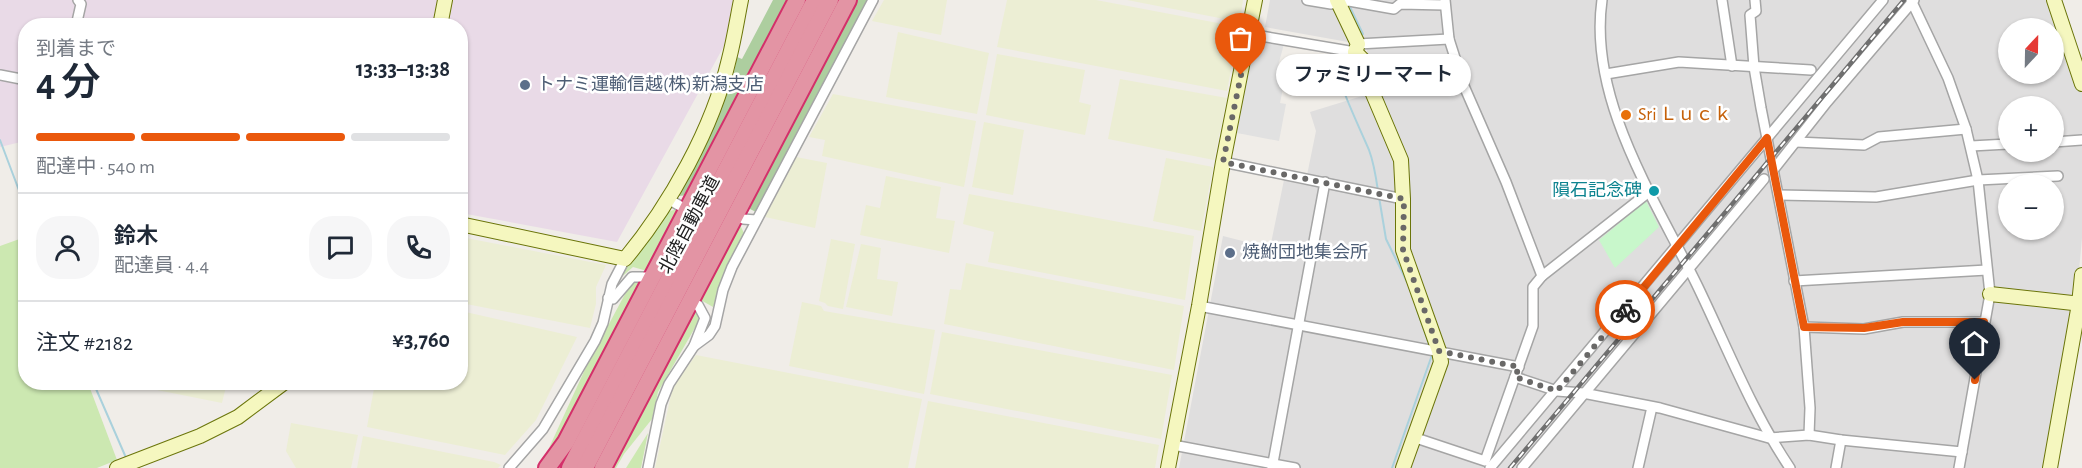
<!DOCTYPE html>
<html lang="ja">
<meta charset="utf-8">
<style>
body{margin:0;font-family:"Alegreya Sans","Noto Sans JP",sans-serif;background:#f6f6f7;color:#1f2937;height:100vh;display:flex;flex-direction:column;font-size:22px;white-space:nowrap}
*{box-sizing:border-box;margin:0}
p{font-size:20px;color:#747a83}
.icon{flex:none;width:33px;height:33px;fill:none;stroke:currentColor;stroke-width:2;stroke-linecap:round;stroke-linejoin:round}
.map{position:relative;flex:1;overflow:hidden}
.panel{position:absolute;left:18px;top:18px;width:450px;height:372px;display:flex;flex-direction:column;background:#fff;border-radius:24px;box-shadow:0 2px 4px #0004}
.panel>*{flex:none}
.needle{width:39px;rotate:22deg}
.controls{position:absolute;left:1998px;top:18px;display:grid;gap:12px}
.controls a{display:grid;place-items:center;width:66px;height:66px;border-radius:50%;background:#fff;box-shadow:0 2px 4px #0004;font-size:30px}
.pin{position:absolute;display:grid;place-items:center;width:51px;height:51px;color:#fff;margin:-62px -26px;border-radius:50% 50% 50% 0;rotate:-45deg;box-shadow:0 0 6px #0007}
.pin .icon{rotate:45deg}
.courier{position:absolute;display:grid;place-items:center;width:60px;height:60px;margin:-30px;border:4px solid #ea580c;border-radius:50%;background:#fff;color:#222;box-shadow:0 2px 8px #0007}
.bubble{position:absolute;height:42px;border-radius:21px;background:#fff;box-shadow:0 2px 4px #0004;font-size:20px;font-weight:600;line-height:42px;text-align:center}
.summary em{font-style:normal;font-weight:600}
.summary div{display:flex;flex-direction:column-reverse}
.summary{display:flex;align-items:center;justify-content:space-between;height:102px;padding:0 18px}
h1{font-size:39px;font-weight:600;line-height:45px}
.bar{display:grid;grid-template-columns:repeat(4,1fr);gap:9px 6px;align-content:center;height:72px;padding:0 18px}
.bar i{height:8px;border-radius:4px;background:#e0e1e3}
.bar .on{background:#ea580c}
.bar p{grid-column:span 4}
.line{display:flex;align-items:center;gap:15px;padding:0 18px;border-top:2px solid #e0e1e3}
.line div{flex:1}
.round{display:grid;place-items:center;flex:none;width:63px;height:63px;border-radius:24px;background:#f6f6f7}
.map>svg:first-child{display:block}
</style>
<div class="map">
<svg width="2082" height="468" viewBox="0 0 2082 468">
<rect width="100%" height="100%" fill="#f0ede8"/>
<!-- residential -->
<path fill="#dfdede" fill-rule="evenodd" d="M1270 0H2050L2082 91V238L2076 303 2045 468H1179L1223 236 1270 248 1284 180 1305 185 1316 131 1310 112 1375 92 1365 41 1348 42 1265 27ZM2008 28H2054V74H2008ZM2008 106H2054V152H2008ZM2008 184H2054V230H2008Z"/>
<!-- industrial -->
<polygon fill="#e9dae7" points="0,0 749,0 617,242 461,213 460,26 26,26 25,141 0,147"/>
<!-- farmland -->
<g fill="#eceed4">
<polygon points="884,0 947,0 941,35 872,21"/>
<polygon points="1007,0 1096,0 1239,27 1227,91 997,47"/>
<polygon points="1127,0 1243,0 1240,22"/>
<polygon points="898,32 989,53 977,114 886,97"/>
<polygon points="997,54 1085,70 1079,102 1091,105 1085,135 986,115"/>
<polygon points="1120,79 1227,98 1214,160 1108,139"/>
<polygon points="833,94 976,121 964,187 822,156 825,140 809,137"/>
<polygon points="984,122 1024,130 1013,195 972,187"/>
<polygon points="796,157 827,163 815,228 765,217"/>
<polygon points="1166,158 1213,167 1201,231 1153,221"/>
<polygon points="886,176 941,187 936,218 955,221 949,253 860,235 866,205 880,208"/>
<polygon points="969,194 1194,236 1185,300 988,262 994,232 963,224"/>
<polygon points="461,237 606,265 596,287 596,304 590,328 461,303"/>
<polygon points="831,239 855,244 843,309 828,306 825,303 819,301"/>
<polygon points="861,244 881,248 877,279 898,282 892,316 846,307"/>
<polygon points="966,263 1184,306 1174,370 944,324 950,289 961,290"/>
<polygon points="802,302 821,306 824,311 935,330 924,394 789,366"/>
<polygon points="461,311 577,337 536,420 505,455 367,427 375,383 460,382"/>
<polygon points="942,332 1172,375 1161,439 930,394"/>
<polygon points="696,355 922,399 908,468 655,468 673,386"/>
<polygon points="137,383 137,382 227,383 222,403 137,386"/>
<polygon points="928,401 1159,445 1155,468 915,468"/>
<polygon points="291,423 358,435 351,468 296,468 286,451"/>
<polygon points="363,436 494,462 501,465 498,468 357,468"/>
</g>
<!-- grass -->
<g fill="#cce8b1">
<polygon points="679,208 682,211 647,271 633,267 617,281 632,256 652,231 657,230 665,213"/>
<polygon points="739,223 744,233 727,266 713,307 699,299"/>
<polygon points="25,237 26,382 88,383 117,460 97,468 0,468 0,246"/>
<polygon points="642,278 566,427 549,448 587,365 632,281"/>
<polygon points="695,306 700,314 700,319 658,392 652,419 624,454 616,468 610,468"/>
<polygon points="648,433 641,468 626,468"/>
</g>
<!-- forest -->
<g fill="#adce9f">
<polygon points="773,0 791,0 688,195 679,196 679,184 722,92 733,77 737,57 742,59"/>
<polygon points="855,0 868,0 756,212 746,207"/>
</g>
<!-- park -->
<polygon fill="#c8f7cb" points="1646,201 1659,227 1615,268 1599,240"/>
<!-- parking -->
<polygon fill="#e1e1e1" points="1253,39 1284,44 1278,66 1287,69 1280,103 1286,104 1279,141 1237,133"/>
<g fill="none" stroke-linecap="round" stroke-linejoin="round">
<!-- stream -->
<g stroke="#aad1dc" stroke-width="2">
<polyline points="1349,5 1363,34 1360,36"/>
<path d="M1335 53C1329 65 1362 133 1369 150 1374 163 1376 177 1378 191"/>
<polyline points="0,140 26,209"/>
<polyline points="1379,197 1386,239 1407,282"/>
<polyline points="1416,307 1430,347"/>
<polyline points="93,382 127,460"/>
<polyline points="1392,468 1432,355"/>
</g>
<!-- street casing -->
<g stroke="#a5a5a5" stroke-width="12">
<g id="street">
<polyline points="1307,0 1331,4 1349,1 1394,9 1400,4 1445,5"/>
<polyline points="1445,0 1449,39 1464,86 1506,182 1542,276"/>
<path d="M1602 0C1588 100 1655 199 1697 285 1727 347 1752 412 1790 468"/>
<polyline points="1722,0 1732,66"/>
<polyline points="1755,0 1756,11 1750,15 1754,67 1761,108 1804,327 1810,408 1809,435"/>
<polyline points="1911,0 1948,78 1966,129 1978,180 1990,294 1959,468"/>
<polyline points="76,26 81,4 78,0"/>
<polyline points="1249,34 1355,52"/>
<polyline points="1358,44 1449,39"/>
<polyline points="1606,74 1679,62 1811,70"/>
<polyline points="0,75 26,80"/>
<polyline points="1796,142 1864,145 1879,137 1966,129"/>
<polyline points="2054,142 2082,140"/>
<polyline points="1971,146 2008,144"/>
<polyline points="1223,162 1403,199"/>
<polyline points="1774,169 1827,102 1914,0"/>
<polyline points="1779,195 1876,197 1978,180 2058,176"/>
<polyline points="668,199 682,207"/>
<polyline points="743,219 756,220"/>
<polyline points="1794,281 1987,270"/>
<polyline points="608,298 613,299 632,277 645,277"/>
<polyline points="1199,306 1519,367"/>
<polyline points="1804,327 1864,329 1903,322 1984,322"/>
<polyline points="694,346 709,335 715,326 723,290 732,267 873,0"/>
<polyline points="1515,377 1557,391 1583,393 1660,408 1769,438 1809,435 1841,440 1962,452"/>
<polyline points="1413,437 1485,461 1533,326 1533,287 1542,276 1649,192"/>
<polyline points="1173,445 1295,468"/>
<polyline points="509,468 543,429 595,341 603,323 612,284 625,259"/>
<polyline points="648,468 661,404 669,384 694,346 705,318 698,305"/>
<polyline points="1272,468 1325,182"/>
<polyline points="1490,468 1883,0"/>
<polyline points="1522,468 1764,179"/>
<polyline points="1638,468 1652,407"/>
<polyline points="1836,468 1841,440"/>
</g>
</g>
<!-- secondary casing -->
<g stroke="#6b750a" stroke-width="16">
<g id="secondary">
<polyline points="1337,0 1358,44 1355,52 1363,60 1373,94 1401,160 1403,199 1403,250 1439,351 1441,362 1403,468"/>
<polyline points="2054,0 2082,84"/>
<polyline points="440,26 445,0"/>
<path d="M460 224 625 259C670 205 713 128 729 59 734 40 737 20 741 0"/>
<polyline points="1990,294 2082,304"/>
<polyline points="117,468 200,436 238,417 285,382"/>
<polyline points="1168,468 1199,306 1223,162 1255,0"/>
<polyline points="2050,468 2079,304 2082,275"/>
</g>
</g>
<!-- highway casing -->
<g stroke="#d3306a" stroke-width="20">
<g id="highway">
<polyline points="547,468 566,442 797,0"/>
<polyline points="570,468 815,0"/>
<polyline points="585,468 830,0"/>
<polyline points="603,468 848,0"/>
</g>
</g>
<!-- street -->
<use href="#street" stroke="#fff" stroke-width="9"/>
<!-- secondary -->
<use href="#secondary" stroke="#f5f7bf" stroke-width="14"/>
<!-- highway -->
<use href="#highway" stroke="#e394a4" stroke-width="16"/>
<!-- rail casing -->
<g stroke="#6f6f6f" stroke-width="4.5">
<polyline id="rail" points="1510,468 1904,0"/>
</g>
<!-- rail -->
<use href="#rail" stroke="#fff" stroke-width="2" stroke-dasharray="7" stroke-linecap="butt"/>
</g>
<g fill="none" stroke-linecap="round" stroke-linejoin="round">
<!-- done -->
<polyline stroke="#696867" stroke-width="6" stroke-dasharray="0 10.8" points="1241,75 1223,162 1404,199 1403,250 1439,351 1519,367 1515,377 1557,391 1625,310"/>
<!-- route -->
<polyline stroke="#ea580c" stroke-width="8" points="1625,310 1767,138 1804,327 1864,328 1903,322 1984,322 1975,380"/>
</g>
<!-- markers -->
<g fill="#5c6f8a" stroke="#fff" stroke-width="2">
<circle cx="525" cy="85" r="6"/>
<circle cx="1230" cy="253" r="6"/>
</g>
<circle fill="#e8710a" stroke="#fff" stroke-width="2" cx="1626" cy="115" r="6"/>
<circle fill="#0f9aa8" stroke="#fff" stroke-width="2" cx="1654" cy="191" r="6"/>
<g text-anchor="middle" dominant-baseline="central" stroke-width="5" stroke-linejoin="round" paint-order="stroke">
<!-- service labels -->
<g font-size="18" fill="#4e5e75" stroke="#fff" text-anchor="start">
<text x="537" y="85">トナミ運輸信越(株)新潟支店</text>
<text x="1242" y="253">焼鮒団地集会所</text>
</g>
<!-- food labels -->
<g font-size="18" fill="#c56008" stroke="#fff" text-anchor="start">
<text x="1638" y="115">Sri Ｌｕｃｋ</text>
</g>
<!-- culture labels -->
<g font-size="18" fill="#0d838f" stroke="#fff" text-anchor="end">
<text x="1642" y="191">隕石記念碑</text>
</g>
<!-- street labels -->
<g font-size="18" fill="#212121" stroke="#fff">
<text transform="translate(690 225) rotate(-62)">北陸自動車道</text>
</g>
</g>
</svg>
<div class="controls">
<a><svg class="needle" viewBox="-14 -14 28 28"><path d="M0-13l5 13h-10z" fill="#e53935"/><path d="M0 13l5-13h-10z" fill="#747a83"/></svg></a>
<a>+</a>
<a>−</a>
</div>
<div class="pin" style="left:1241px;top:75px;background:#ea580c"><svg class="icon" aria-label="bag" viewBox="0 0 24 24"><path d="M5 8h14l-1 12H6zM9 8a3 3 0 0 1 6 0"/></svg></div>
<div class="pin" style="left:1975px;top:380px;background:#1f2937"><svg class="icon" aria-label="home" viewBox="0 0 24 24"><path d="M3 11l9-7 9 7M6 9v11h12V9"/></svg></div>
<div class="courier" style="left:1625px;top:310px"><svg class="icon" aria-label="bike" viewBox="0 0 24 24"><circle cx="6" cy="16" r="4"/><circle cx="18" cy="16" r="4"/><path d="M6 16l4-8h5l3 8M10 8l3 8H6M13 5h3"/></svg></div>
<div class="bubble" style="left:1276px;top:54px;width:195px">ファミリーマート</div>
<section class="panel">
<div class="summary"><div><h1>4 分</h1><p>到着まで</p></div><em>13:33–13:38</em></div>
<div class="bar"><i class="on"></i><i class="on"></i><i class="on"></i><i></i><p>配達中 · 540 m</p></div>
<div class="line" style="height:108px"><a class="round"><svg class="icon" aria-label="person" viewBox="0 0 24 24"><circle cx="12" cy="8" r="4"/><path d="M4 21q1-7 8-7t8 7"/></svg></a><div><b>鈴木</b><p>配達員 · 4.4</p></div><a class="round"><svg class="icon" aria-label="chat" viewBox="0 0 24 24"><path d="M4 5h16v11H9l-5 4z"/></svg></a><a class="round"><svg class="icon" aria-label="phone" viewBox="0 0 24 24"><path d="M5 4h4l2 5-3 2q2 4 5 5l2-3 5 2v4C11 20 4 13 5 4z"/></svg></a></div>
<div class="line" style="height:78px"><div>注文 #2182</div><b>¥3,760</b></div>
</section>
</div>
